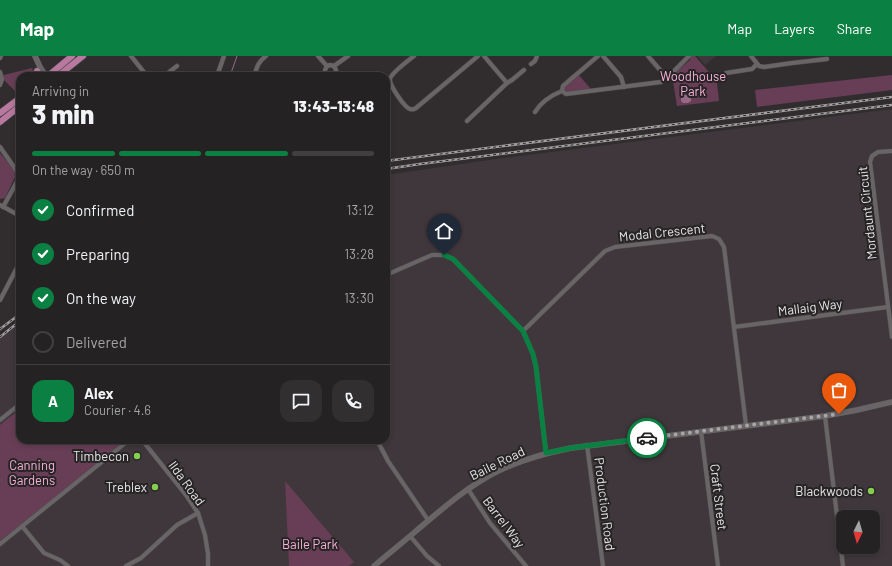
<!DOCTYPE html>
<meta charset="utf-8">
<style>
body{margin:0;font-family:Barlow,sans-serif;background:#312f30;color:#f1f3f6;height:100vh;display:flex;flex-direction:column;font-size:15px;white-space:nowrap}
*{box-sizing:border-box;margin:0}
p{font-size:13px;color:#a3a4a6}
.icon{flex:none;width:22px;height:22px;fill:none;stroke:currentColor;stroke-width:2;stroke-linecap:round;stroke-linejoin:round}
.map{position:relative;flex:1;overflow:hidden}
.sheet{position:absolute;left:16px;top:16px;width:374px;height:372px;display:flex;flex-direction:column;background:#252223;border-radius:12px;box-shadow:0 2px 6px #0003,0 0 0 1px #423f41}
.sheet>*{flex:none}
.needle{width:26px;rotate:185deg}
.fabs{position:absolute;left:836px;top:454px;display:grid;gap:8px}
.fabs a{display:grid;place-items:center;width:44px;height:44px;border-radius:8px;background:#252223;box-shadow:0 2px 6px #0003,0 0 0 1px #423f41;font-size:20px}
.pin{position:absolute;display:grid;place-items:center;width:34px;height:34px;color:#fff;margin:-41px -17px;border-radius:50% 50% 50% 0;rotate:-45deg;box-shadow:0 0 4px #0007}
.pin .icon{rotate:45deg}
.courier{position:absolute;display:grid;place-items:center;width:40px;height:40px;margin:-20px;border:3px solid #0b8043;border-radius:50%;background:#fff;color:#222;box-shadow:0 1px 5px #0007}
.head em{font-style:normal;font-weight:800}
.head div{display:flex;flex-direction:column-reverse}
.head{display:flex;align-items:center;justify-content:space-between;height:68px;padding:0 16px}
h1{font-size:26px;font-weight:800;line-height:30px}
.bar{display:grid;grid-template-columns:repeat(4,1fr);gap:6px 4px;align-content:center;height:48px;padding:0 16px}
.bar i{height:5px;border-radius:3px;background:#423f41}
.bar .on{background:#0b8043}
.bar p{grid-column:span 4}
.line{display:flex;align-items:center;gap:10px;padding:0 16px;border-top:1px solid #423f41}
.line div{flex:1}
.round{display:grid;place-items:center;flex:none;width:42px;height:42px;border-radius:12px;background:#312f30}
ol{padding:0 16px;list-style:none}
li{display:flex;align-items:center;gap:12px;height:44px}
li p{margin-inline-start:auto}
li .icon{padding:4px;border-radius:50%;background:#0b8043;color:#fff;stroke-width:4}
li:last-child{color:#a3a4a6}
li i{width:22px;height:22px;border:2px solid #423f41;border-radius:50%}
header{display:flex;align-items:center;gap:24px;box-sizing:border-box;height:56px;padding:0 20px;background:#0b8043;color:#fff}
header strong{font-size:19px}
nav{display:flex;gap:22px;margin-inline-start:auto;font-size:14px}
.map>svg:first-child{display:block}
</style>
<header>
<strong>Map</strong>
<nav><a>Map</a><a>Layers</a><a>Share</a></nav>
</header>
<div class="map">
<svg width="892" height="510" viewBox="0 0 892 510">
<rect width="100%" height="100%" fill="#312d2f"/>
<!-- built -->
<g fill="#3f373b" fill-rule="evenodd">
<polygon points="697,0 716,0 705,9"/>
<path d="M892 53V510H0V283L20 267V384H386V119L496 103ZM843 461H873V491H843Z"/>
</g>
<!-- green -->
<g fill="#683e56">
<polygon points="691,0 695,0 715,23 717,27 719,45 677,50 672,19 690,4"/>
<polygon points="32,12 34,17 33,20 20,20 20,35 17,37 2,22 1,18 4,19"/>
<polygon points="578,18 590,32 590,34 566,37 564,35 564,31"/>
<polygon points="892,19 892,34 757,51 755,34"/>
<polygon points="0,97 14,114 15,121 5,142 0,143"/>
<polygon points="20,353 20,384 126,384 0,485 0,369"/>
<polygon points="285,425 354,506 349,510 289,510"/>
</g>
<!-- water -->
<polygon fill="#976984" points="684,39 688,39 691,42 691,45 688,47 683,47 681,45 681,41"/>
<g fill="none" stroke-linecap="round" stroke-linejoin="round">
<!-- stream -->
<polyline stroke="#976984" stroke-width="1" points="230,20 237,0"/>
<!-- street casing -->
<g stroke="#4f4c4d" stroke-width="5">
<g id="street">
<polyline points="131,0 147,20"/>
<polyline points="318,0 327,10"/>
<path d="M414 0C409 4 391 17 390 23 389 29 405 52 410 53 413 54 414 53 416 52L478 0"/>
<polyline points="598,0 563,30 562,35 566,38 661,26 667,22 689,0"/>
<polyline points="603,0 621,21 624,31"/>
<polyline points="648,0 667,22"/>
<polyline points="751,0 759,10 764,11 792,7 827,3"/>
<polyline points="0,2 1,0"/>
<polyline points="531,8 535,5 537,0"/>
<polyline points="334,10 348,0"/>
<polyline points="0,16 2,23 0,29"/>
<polyline points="726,17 752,13 757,8"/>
<polyline points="164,20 177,10"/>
<polyline points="217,20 224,0"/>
<path d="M254 20C257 11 258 6 266 0"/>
<polyline points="328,20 325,18 325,14 327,10 330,9 334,10 336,14 335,18 333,20"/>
<polyline points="507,27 512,24 524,14"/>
<path d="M535 56C541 46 552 39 562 35"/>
<polyline points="467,65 507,27 484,0"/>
<polyline points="0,91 16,114 19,122 3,151"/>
<polyline points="892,95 878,96 872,100 870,106 892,281"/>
<polyline points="0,149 20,160"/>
<polyline points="386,219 432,199 444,199 453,203 523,275 533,298 536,311 546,397"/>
<polyline points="0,244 20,206"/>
<polyline points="734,271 888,251"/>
<polyline points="523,275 605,195 615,191 712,180 719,183 724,191 746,369"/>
<polyline points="825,360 843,510"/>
<polyline points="0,364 20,348"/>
<polyline points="701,375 718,510"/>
<polyline points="142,384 186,439 198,457 205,479 208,498 208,510"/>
<polyline points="377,384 388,405 428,464"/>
<polyline points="587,389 603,510"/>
<polyline points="468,433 490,467 526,510"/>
<polyline points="22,470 44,497 60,504 68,510"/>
<polyline points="410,480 427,500 439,510"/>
<polyline points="0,488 129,384"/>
<polyline points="126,510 141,502 177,469 198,457"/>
</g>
</g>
<!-- secondary casing -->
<g stroke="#4f4c4d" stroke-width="6">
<g id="secondary">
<polyline points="35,0 40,11 46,20"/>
<path d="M374 510C388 498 402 487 416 475 442 453 468 430 498 415 521 404 546 397 571 392L825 360 857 354 892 346"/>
</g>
</g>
<!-- primary casing -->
<g stroke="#4f4c4d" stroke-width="7">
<g id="primary">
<polyline points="36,20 37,15"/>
<polyline points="48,20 72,0"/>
<polyline points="58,20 83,0"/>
<polyline points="0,57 20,42"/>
<polyline points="0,66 20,50"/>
</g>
</g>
<!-- street -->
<use href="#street" stroke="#696567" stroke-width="4"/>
<!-- secondary -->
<use href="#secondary" stroke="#696567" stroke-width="5.5"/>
<!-- primary -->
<use href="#primary" stroke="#b9789f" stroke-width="6"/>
<!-- rail casing -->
<g stroke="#a3a0a1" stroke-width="2.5">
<g id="rail">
<polyline points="386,105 503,90 892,41"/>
<polyline points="386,113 420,108 892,49"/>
<polyline points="0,273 20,258"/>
<polyline points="0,281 20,265"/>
</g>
</g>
<!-- rail -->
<use href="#rail" stroke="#272425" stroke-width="1" stroke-dasharray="3" stroke-linecap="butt"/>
</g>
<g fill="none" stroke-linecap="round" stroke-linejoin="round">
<!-- done -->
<polyline stroke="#a7a5a6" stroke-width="4" stroke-dasharray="0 7.2" points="647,382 839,358"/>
<!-- route -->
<polyline stroke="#0b8043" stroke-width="5" points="444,199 453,203 523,275 533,298 536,311 546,397 571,392 647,382"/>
</g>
<!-- markers -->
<g fill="#84d04e" stroke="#272425" stroke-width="1.5">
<circle cx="137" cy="400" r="4"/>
<circle cx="155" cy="431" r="4"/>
<circle cx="871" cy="435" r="4"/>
</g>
<g text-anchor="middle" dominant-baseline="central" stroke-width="4" stroke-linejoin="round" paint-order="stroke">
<!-- park labels -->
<g font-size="13" fill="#f8b0d9" stroke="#272425">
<text x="693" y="20">Woodhouse<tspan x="693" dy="15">Park</tspan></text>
<text x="32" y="409">Canning<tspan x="32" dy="15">Gardens</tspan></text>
<text x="310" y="488">Baile Park</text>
</g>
<!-- street labels -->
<g font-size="13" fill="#e7e5e6" stroke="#272425">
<text transform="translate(867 157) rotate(-96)">Mordaunt Circuit</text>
<text transform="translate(662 176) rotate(-6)">Modal Crescent</text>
<text transform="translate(810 251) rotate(-7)">Mallaig Way</text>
<text transform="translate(497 407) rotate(-26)">Baile Road</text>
<text transform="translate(187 427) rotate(54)">Ilda Road</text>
<text transform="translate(719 441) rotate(83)">Craft Street</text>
<text transform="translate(605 448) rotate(83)">Production Road</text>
<text transform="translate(504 466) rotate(53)">Barrel Way</text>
</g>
<!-- poi labels -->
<g font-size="13" fill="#e7e5e6" stroke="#272425" text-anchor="end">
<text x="129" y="400">Timbecon</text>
<text x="147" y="431">Treblex</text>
<text x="863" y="435">Blackwoods</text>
</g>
</g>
</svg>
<div class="fabs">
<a><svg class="needle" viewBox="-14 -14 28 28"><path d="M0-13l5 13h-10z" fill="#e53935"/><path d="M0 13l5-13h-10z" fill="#a3a4a6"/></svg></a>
</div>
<div class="pin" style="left:839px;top:358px;background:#ea580c"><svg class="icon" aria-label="bag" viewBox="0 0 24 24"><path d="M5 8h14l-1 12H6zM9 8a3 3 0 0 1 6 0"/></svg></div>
<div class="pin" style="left:444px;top:199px;background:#1f2937"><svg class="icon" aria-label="home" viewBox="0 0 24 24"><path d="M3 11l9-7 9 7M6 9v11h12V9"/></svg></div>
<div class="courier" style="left:647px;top:382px"><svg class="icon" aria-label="car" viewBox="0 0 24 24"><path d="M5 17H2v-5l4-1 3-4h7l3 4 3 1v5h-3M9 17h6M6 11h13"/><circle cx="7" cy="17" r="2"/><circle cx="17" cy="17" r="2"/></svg></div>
<section class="sheet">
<div class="head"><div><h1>3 min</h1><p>Arriving in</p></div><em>13:43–13:48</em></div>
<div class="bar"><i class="on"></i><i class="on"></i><i class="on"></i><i></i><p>On the way · 650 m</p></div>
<ol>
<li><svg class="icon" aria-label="check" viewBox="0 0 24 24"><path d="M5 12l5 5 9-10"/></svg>Confirmed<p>13:12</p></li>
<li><svg class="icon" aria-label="check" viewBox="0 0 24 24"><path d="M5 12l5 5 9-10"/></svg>Preparing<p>13:28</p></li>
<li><svg class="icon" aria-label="check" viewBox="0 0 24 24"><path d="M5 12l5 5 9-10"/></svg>On the way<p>13:30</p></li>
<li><i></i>Delivered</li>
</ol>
<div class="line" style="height:72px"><b class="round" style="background:#0b8043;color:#fff">A</b><div><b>Alex</b><p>Courier · 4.6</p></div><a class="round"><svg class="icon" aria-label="chat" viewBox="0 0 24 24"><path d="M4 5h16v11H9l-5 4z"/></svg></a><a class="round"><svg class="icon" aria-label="phone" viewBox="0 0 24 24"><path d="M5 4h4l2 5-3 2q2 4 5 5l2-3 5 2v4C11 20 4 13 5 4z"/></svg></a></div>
</section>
</div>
